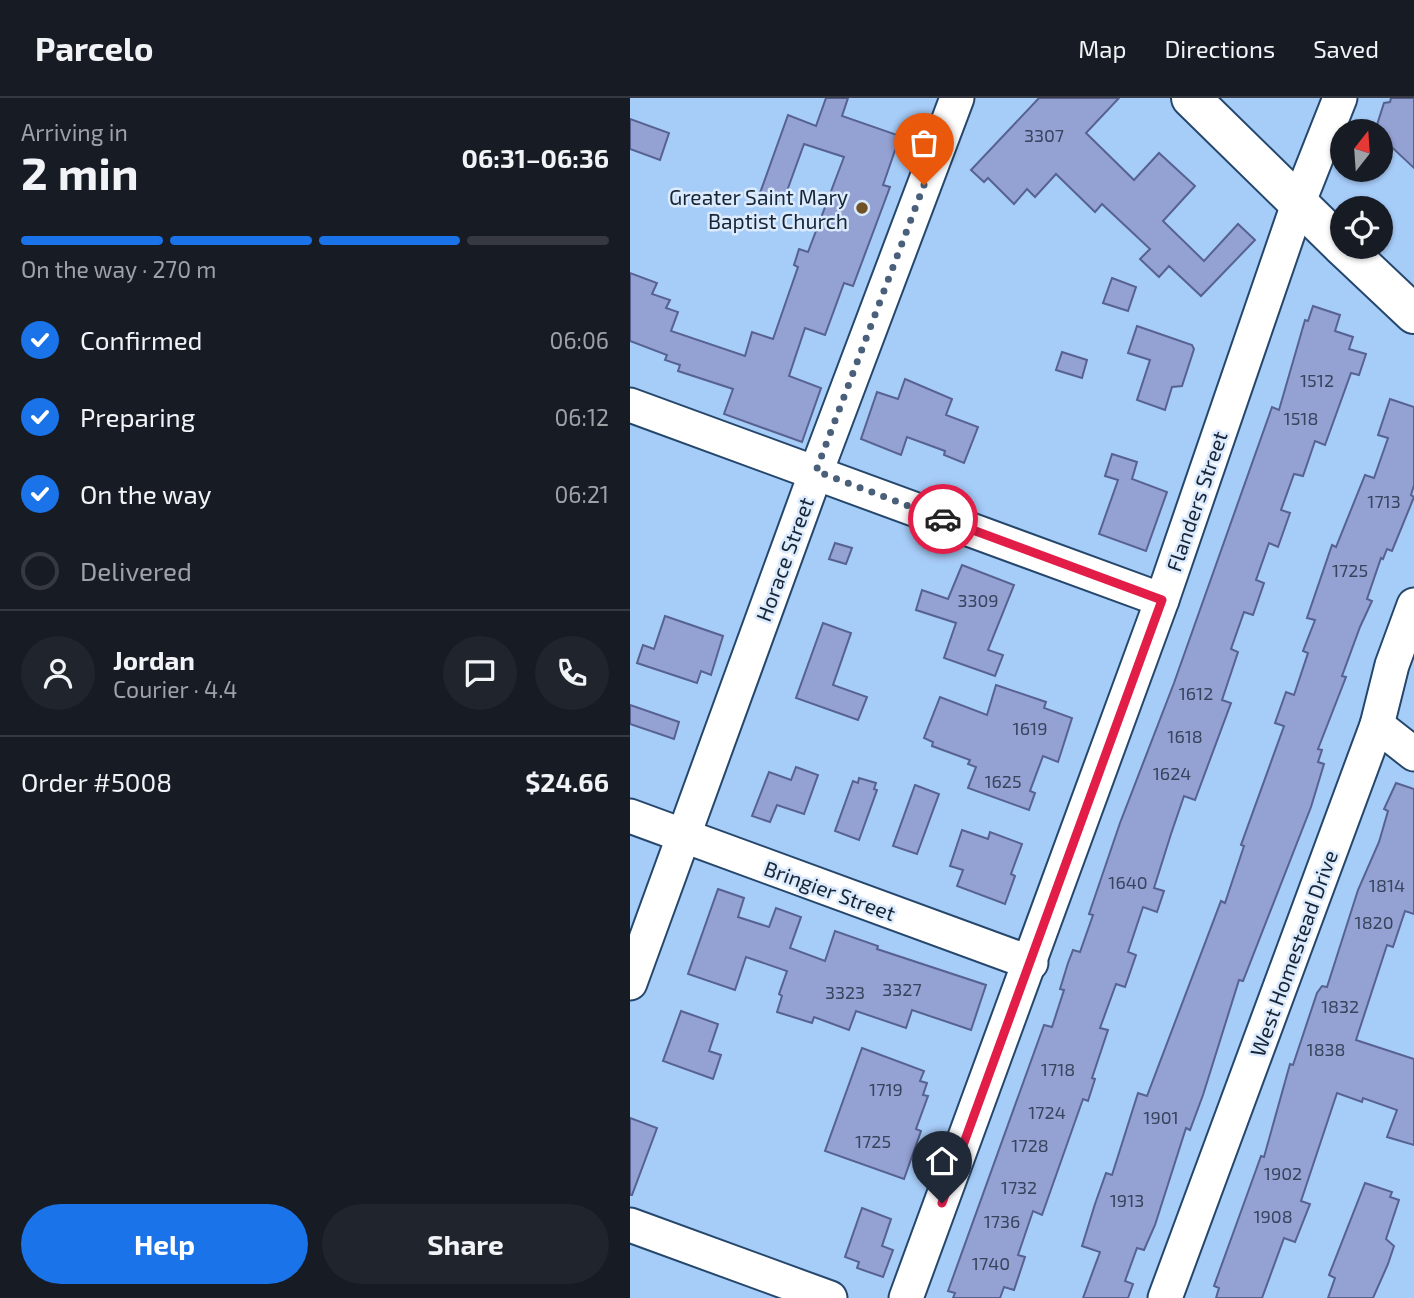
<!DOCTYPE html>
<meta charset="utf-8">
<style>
body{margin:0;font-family:"Exo 2",sans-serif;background:#20242c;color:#f1f3f6;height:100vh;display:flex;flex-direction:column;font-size:26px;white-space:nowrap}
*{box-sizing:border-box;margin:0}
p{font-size:23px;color:#9ea1a6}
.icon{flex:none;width:38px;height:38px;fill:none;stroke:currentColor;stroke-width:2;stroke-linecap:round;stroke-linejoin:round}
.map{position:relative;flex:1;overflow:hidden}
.details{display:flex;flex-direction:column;background:#171b24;width:630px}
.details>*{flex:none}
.needle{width:46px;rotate:17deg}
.controls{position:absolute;left:700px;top:21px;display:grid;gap:14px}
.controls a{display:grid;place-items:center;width:63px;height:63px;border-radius:50%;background:#171b24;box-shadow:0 2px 5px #0004;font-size:35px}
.pin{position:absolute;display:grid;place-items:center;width:60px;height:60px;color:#fff;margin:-72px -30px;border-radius:50% 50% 50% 0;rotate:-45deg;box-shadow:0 0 7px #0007}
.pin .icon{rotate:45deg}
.courier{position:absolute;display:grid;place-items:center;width:70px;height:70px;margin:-35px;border:5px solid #e11d48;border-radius:50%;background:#fff;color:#222;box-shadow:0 2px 9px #0007}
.overview em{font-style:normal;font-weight:700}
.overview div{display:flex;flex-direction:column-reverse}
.overview{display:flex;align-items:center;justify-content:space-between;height:119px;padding:0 21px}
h1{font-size:46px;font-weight:700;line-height:52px}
.bar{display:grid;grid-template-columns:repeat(4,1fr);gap:10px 7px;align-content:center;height:84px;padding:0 21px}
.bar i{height:9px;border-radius:5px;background:#363941}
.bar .on{background:#1a73e8}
.bar p{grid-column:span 4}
.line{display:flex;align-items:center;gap:18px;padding:0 21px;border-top:2px solid #363941}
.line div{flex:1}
.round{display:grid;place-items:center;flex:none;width:74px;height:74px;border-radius:37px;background:#20242c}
ol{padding:0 21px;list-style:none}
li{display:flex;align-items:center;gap:21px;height:77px}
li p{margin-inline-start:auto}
li .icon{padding:7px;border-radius:50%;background:#1a73e8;color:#fff;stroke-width:4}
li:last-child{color:#9ea1a6}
li i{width:38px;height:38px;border:4px solid #363941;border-radius:50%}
.primary-button{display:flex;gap:14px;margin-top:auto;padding:14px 21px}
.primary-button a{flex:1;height:80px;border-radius:42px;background:#1a73e8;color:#fff;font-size:28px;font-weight:700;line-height:80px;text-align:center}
.primary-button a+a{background:#20242c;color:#f1f3f6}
header{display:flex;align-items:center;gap:42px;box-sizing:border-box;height:98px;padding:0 35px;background:#171b24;border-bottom:2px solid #363941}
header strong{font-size:33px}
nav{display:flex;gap:38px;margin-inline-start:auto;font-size:24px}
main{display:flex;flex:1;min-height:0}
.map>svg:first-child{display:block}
</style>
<header>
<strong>Parcelo</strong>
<nav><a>Map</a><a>Directions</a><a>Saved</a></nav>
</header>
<main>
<section class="details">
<div class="overview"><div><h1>2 min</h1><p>Arriving in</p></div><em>06:31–06:36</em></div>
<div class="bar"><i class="on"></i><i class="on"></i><i class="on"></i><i></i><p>On the way · 270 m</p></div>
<ol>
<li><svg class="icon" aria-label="check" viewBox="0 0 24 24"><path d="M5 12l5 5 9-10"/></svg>Confirmed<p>06:06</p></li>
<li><svg class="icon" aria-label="check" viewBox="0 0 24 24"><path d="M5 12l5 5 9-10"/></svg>Preparing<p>06:12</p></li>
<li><svg class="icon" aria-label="check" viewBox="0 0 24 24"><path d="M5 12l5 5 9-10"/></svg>On the way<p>06:21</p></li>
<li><i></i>Delivered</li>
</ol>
<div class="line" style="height:126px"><a class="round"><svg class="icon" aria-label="person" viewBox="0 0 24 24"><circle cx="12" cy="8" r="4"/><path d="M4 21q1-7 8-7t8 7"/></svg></a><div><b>Jordan</b><p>Courier · 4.4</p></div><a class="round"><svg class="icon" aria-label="chat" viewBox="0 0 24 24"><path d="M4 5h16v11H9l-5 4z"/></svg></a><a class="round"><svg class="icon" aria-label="phone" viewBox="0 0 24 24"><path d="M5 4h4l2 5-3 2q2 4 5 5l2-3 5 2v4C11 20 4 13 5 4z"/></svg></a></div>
<div class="line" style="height:91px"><div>Order #5008</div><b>$24.66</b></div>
<div class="primary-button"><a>Help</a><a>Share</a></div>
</section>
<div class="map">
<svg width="784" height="1200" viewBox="0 0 784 1200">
<rect width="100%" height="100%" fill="#a6ccf8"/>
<!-- building -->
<g fill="#93a1d3" stroke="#576290" stroke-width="2">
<polygon points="196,0 218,0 212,18 270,38 253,87 260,89 223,188 214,185 195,237 175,230 159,278 191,290 172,344 94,316 103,291 48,273 50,267 35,262 37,257 0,243 0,175 27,185 22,196 40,202 36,210 48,214 41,233 115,258 122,234 143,241 168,169 164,167 169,151 178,154 214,59 174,46 153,104 130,95 158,17 186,28"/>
<polygon points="409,0 489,0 456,35 504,82 529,55 565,88 533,123 574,163 608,126 625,142 571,198 539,168 529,179 510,161 520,151 472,106 465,114 426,76 405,99 397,91 384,106 358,80 354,84 341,72"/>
<polygon points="761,0 784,0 784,70 751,39 751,33 745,33 754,5 760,4"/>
<polygon points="0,21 39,35 30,62 0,51"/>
<polygon points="482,180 506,189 498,213 473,205"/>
<polygon points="683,208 710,217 705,233 723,239 719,251 736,256 729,277 721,275 695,347 685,343 673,378 664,376 651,412 660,415 648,449 639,445 626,482 634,485 623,517 614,514 601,551 608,554 592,602 601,605 565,702 554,698 541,736 524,790 534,793 527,814 513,809 498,854 506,857 495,889 486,886 470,930 478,932 462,980 465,981 458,1003 453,1001 412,1117 403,1113 388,1157 395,1159 384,1192 374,1189 370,1200 323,1200 325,1195 318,1193 414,927 422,929 434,892 430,891 438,865 443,852 450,854 463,817 459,816 490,725 544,585 642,309 649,312 675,222 678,223"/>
<polygon points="507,228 562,247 564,251 552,288 542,289 535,312 507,302 520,262 498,255"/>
<polygon points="432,254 457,262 452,280 426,272"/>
<polygon points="275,281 322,301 316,317 348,329 334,365 314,357 315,353 277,339 271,357 231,341 247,294 268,301"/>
<polygon points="760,301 784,309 784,387 781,397 784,399 762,453 757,451 753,461 751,460 737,501 742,503 730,529 712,578 716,579 688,651 692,652 688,664 694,666 681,709 613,883 609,882 573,997 560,1032 556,1030 525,1127 514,1152 507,1150 495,1183 503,1186 498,1200 453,1200 470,1154 452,1148 465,1106 476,1075 482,1077 508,995 517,998 591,803 595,805 614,748 611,747 654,628 645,625 656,594 664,597 678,555 673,553 685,522 677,520 702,447 706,449 735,377 744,380 758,340 748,337"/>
<polygon points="482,356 507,364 502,381 537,394 516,453 469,436 488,382 475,378"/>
<polygon points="205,445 222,450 216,466 199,461"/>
<polygon points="332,467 384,487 358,552 373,557 365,578 314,560 326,525 286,512 292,492 318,501"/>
<polygon points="35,518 93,538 81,577 71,573 67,585 7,565 13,547 24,551"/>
<polygon points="193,525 221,535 203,587 237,599 228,622 166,600"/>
<polygon points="366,587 416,604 414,610 442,620 428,664 413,658 400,693 405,695 399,712 338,690 346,669 338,666 340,662 302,648 303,644 294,640 310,599 357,617"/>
<polygon points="0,607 49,624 44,641 0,626"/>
<polygon points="166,669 188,677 174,716 147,707 140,724 122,718 139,674 161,682"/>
<polygon points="229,680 246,685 244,691 247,692 229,742 205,733 223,683 228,685"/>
<polygon points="766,685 784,691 784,816 775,813 763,849 757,847 726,942 784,961 784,1047 757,1039 767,1012 733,1000 732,1004 707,995 671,1103 680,1106 665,1144 654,1140 632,1200 586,1200 589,1190 584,1188 626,1072 631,1058 634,1059 660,966 663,967 687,895 692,888 697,889 728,792 749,744 758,713 754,711"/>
<polygon points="285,687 309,696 287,756 263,748"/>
<polygon points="332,732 358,741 360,734 392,746 381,776 385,778 375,806 327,788 333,772 320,768"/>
<polygon points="88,791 114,800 108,819 139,829 146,810 171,819 160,850 195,863 205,833 248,848 247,851 356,887 341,932 282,912 276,930 226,913 219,932 184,919 182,925 147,914 152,898 149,896 157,873 116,859 105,892 58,876"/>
<polygon points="51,913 88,926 79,953 91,957 83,981 33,963"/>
<polygon points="232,950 294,973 290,983 297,985 293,997 298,998 286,1031 291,1033 274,1081 195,1053"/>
<polygon points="0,1020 27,1030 2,1097 0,1097"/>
<polygon points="735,1085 762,1094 760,1099 769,1102 756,1141 764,1148 758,1166 743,1200 698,1200 705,1180 699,1177"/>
<polygon points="232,1110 261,1121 252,1148 263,1152 253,1179 227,1170 229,1164 215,1159"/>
</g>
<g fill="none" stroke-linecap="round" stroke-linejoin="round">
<!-- minor casing -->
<g stroke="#26476c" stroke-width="37">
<g id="minor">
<polyline points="0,307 532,502"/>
<polyline points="747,627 784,656"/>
<polyline points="0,718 401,865"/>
<polyline points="0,885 186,374 327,0"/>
<polyline points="0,1127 200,1200"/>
<polyline points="276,1200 532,502 668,106 710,0"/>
<polyline points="535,1200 747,627 762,567 784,507"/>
</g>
</g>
<!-- major casing -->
<g stroke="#26476c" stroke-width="42">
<g id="major">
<polyline points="561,0 712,148"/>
<polyline points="713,149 784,216"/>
</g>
</g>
<!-- minor -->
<use href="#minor" stroke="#fff" stroke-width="33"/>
<!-- major -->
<use href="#major" stroke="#fff" stroke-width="38"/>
</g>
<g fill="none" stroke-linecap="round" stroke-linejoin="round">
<!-- done -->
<polyline stroke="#495f7a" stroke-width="7" stroke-dasharray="0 12.6" points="294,87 186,373 313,421"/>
<!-- route -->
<polyline stroke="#e11d48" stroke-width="9" points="312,1105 532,502 313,421"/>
</g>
<!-- markers -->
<circle fill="#715227" stroke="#dbebfd" stroke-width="2.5" cx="232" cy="110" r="7"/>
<g text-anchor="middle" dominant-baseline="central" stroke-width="5" stroke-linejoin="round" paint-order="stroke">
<!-- number labels -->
<g font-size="18" fill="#36445d">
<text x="414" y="37">3307</text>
<text x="687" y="282">1512</text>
<text x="671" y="320">1518</text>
<text x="754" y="403">1713</text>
<text x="720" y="472">1725</text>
<text x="348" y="502">3309</text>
<text x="566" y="595">1612</text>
<text x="400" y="630">1619</text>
<text x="555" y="638">1618</text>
<text x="542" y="675">1624</text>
<text x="373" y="683">1625</text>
<text x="498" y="784">1640</text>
<text x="757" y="787">1814</text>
<text x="744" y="824">1820</text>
<text x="272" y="891">3327</text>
<text x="215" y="894">3323</text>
<text x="710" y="908">1832</text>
<text x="696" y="951">1838</text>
<text x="428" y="971">1718</text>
<text x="256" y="991">1719</text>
<text x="417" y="1014">1724</text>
<text x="531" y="1019">1901</text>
<text x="243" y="1043">1725</text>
<text x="400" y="1047">1728</text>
<text x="653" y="1075">1902</text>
<text x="389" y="1089">1732</text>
<text x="497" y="1102">1913</text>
<text x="643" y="1118">1908</text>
<text x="372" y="1123">1736</text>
<text x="361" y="1165">1740</text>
</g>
<!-- poi labels -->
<g font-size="21" fill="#172536" stroke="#dbebfd" text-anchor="end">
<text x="218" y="98">Greater Saint Mary<tspan x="218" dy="24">Baptist Church</tspan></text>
</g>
<!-- street labels -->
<g font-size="21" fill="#172536" stroke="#dbebfd">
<text transform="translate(566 403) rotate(-71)">Flanders Street</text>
<text transform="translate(154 461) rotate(-70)">Horace Street</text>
<text transform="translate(200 792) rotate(20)">Bringier Street</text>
<text transform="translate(663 855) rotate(-70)">West Homestead Drive</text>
</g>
</g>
</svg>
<div class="controls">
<a><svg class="needle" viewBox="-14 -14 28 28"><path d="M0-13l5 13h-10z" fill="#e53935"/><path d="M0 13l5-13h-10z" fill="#9ea1a6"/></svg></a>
<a><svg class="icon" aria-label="locate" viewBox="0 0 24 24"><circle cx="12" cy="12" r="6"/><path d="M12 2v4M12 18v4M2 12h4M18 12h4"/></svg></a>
</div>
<div class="pin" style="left:294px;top:87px;background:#ea580c"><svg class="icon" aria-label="bag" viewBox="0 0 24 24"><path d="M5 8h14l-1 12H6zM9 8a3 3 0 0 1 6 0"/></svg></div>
<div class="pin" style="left:312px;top:1105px;background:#1f2937"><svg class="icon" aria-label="home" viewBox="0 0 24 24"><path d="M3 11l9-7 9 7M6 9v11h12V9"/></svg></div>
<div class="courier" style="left:313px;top:421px"><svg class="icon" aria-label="car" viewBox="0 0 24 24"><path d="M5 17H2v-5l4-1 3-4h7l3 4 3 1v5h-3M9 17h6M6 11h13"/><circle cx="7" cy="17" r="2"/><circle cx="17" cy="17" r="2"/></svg></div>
</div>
</main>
